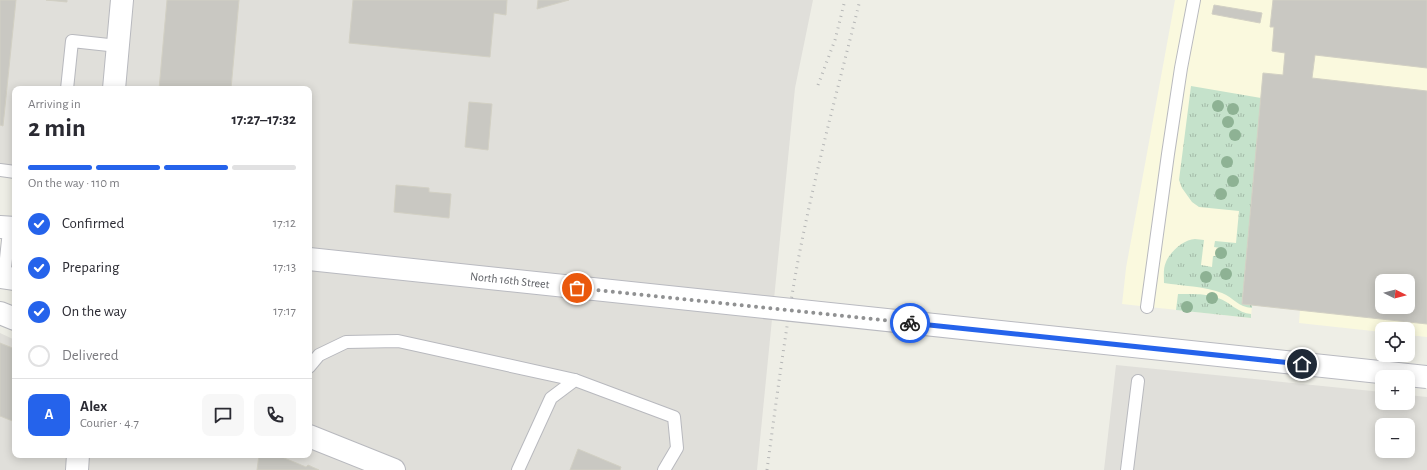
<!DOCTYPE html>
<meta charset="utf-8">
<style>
body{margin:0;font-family:"Alegreya Sans",sans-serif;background:#f7f7f7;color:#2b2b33;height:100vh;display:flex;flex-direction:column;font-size:15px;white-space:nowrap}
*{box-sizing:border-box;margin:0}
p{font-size:13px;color:#7c7c81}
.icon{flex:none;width:22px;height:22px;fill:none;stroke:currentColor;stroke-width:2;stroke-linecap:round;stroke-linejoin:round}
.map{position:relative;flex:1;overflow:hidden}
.details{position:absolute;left:12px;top:86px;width:300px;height:372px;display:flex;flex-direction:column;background:#fff;border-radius:8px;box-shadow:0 2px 10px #0003}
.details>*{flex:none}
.needle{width:26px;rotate:96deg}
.controls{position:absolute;left:1375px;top:274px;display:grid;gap:8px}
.controls a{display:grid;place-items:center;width:40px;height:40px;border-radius:8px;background:#fff;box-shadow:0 2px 10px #0003;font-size:20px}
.pin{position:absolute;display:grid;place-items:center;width:34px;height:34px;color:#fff;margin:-17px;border:2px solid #fff;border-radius:50%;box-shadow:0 1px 4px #0007}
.courier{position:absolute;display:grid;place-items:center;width:40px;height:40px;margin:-20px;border:3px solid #2563eb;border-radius:50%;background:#fff;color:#222;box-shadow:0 1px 5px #0007}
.headline em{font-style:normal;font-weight:600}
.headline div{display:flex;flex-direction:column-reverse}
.headline{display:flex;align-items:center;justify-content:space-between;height:68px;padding:0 16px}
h1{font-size:26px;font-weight:600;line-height:30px}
.bar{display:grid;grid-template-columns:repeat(4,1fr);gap:6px 4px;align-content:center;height:48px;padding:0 16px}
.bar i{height:5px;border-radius:3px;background:#e1e1e2}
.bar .active{background:#2563eb}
.bar p{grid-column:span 4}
.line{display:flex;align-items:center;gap:10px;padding:0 16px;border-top:1px solid #e1e1e2}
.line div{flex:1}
.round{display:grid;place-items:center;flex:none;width:42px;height:42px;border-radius:8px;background:#f7f7f7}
ol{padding:0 16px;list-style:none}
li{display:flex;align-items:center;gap:12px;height:44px}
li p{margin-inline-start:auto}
li .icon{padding:4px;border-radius:50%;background:#2563eb;color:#fff;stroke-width:4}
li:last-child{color:#7c7c81}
li i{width:22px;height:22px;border:2px solid #e1e1e2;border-radius:50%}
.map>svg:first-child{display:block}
</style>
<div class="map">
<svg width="1427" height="470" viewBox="0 0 1427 470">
<defs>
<pattern id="grass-tufts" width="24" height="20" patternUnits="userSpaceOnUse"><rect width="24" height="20" fill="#c5e2cb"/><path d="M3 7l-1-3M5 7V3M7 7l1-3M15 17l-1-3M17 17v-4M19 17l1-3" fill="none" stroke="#a3baa8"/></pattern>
</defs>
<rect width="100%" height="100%" fill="#eeeee6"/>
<!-- commercial -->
<path fill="#faf9de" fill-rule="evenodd" d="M1175 0H1427V337L1408 335V329H1382V332L1299 323 1300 310 1252 305 1251 318 1122 304 1126 268ZM1382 281H1408V307H1382Z"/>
<!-- industrial -->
<g fill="#e0dfda" fill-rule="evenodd">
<polygon points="0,0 813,0 795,88 757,470 0,470 0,333 15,340 15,455 309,455 309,89 15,89 15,176 0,175"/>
<path d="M1116 365 1382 392V403H1408V395L1427 397V470H1104ZM1382 425H1408V451H1382Z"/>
</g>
<!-- grass -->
<g fill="url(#grass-tufts)">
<path d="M1191 86 1261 98 1242 304 1252 305V308C1238 307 1234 298 1222 293 1204 286 1182 286 1164 283 1164 277 1163 268 1166 262 1170 252 1184 239 1195 239 1198 239 1201 240 1204 240L1201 265 1212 267 1213 256H1219L1220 248 1214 247 1215 241 1236 243 1239 211 1199 207 1192 202 1182 188 1179 180Z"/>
<path d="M1178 294C1191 294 1205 293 1218 298 1230 302 1238 313 1251 314V318L1176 310Z"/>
</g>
<!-- building -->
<g fill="#c9c8c2" stroke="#d2d0c4" fill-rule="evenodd">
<polygon points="0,0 16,0 3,126 0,125"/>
<polygon points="46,0 67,0 67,2"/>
<polygon points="167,0 239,0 231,89 159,89"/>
<polygon points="353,0 507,0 506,15 494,13 490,57 349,43"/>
<polygon points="538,0 569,0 537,9"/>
<path d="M1273 0H1427V68L1315 55 1312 78 1427 91V324L1242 304 1263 73 1283 75 1285 53 1272 51 1274 27H1270ZM1382 281H1408V307H1382Z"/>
<polygon points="1214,5 1262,13 1260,23 1212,14"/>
<polygon points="469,102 492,104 488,150 465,147"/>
<polygon points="396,185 429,188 429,192 451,194 449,218 394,212"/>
<polygon points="0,343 15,349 15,422 0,416"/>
<polygon points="578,449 621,467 620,470 570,470"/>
<polygon points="259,455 277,455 306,467 308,465 319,470 257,470"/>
</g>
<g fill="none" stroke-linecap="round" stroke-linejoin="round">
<!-- service casing -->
<g stroke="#b8b9be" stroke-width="14">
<g id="service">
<polyline points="67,89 72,41 118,46"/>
<polyline points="0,170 15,172"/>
<polyline points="4,277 9,231"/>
<polyline points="1147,307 1168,154 1181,68 1194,0"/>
<polyline points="309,367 319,355 346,342 398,341 575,380"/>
<polyline points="518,470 551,398 575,380 674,417 677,448 664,470"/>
<polyline points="1127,470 1138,381"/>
</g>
</g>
<!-- minor casing -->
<g stroke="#b8b9be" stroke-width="24">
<g id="minor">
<polyline points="114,89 122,0"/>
<polyline points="0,277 15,279"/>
<polyline points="0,313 15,319"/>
<polyline points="309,436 394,470"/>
<polyline points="77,470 78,455"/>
</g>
</g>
<!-- secondary casing -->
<g stroke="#b9bac0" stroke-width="24">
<polyline id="secondary" points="0,227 15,228"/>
</g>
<!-- service -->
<use href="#service" stroke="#fff" stroke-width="12"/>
<!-- minor -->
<use href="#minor" stroke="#fff" stroke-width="22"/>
<!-- secondary -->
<use href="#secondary" stroke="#fff" stroke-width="22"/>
<!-- rail -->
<g stroke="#b5b6b6" stroke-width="3" stroke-dasharray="1 5" stroke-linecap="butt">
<polyline points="818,85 835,40 845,0"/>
<path d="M767 470C776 402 785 334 797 266 814 176 838 88 860 0"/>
</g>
<!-- secondary-bridge casing -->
<g stroke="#b9bac0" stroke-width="24" stroke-linecap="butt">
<g id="secondary-bridge">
<path id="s1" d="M309 259 1427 377"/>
</g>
</g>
<!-- secondary-bridge -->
<use href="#secondary-bridge" stroke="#fff" stroke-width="22"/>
</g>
<!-- trees -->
<g fill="#8eb294">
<circle cx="1218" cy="106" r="6"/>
<circle cx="1233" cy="109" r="6"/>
<circle cx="1228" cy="122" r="6"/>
<circle cx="1235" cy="135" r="6"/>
<circle cx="1227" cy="162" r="6"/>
<circle cx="1233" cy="181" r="6"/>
<circle cx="1221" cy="194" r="6"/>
<circle cx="1221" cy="253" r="6"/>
<circle cx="1226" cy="274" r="6"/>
<circle cx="1206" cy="277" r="6"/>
<circle cx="1212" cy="298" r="6"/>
<circle cx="1187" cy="307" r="6"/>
</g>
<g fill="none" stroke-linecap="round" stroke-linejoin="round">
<!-- done -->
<polyline stroke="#909192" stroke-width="4" stroke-dasharray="0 7.2" points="577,288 910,323"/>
<!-- route -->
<polyline stroke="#2563eb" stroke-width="5" points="910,323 1302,364"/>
</g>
<g text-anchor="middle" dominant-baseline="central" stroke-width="4" stroke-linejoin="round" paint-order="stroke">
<!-- street labels -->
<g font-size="12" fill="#5d5f64" stroke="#fff">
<text stroke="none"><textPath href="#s1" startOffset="202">North 16th Street</textPath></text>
</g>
</g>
</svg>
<div class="controls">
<a><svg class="needle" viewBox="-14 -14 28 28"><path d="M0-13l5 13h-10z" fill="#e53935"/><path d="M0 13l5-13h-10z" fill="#7c7c81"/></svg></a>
<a><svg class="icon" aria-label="locate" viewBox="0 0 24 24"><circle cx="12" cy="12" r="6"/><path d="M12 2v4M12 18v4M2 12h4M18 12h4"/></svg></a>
<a>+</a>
<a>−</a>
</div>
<div class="pin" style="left:577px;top:288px;background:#ea580c"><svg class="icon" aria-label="bag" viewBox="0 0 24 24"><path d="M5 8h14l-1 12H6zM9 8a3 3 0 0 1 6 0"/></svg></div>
<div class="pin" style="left:1302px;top:364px;background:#1f2937"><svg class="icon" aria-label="home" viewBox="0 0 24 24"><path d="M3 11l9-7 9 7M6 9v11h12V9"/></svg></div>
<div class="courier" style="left:910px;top:323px"><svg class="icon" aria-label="bike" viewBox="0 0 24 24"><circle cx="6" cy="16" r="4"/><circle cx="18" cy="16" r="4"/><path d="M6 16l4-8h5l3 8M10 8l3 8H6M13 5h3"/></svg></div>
<section class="details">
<div class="headline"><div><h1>2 min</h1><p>Arriving in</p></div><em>17:27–17:32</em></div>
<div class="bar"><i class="active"></i><i class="active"></i><i class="active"></i><i></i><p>On the way · 110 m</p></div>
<ol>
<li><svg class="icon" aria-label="check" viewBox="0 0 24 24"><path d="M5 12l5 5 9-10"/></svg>Confirmed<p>17:12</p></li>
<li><svg class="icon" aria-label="check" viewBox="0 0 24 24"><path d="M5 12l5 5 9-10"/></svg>Preparing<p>17:13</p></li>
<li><svg class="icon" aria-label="check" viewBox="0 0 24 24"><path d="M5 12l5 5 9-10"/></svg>On the way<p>17:17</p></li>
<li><i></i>Delivered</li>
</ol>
<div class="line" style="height:72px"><b class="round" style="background:#2563eb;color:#fff">A</b><div><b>Alex</b><p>Courier · 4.7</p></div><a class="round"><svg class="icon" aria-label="chat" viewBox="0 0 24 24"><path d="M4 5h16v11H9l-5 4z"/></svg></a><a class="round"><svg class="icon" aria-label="phone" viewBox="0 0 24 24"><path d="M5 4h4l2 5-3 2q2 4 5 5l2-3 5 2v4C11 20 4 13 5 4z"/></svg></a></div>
</section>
</div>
